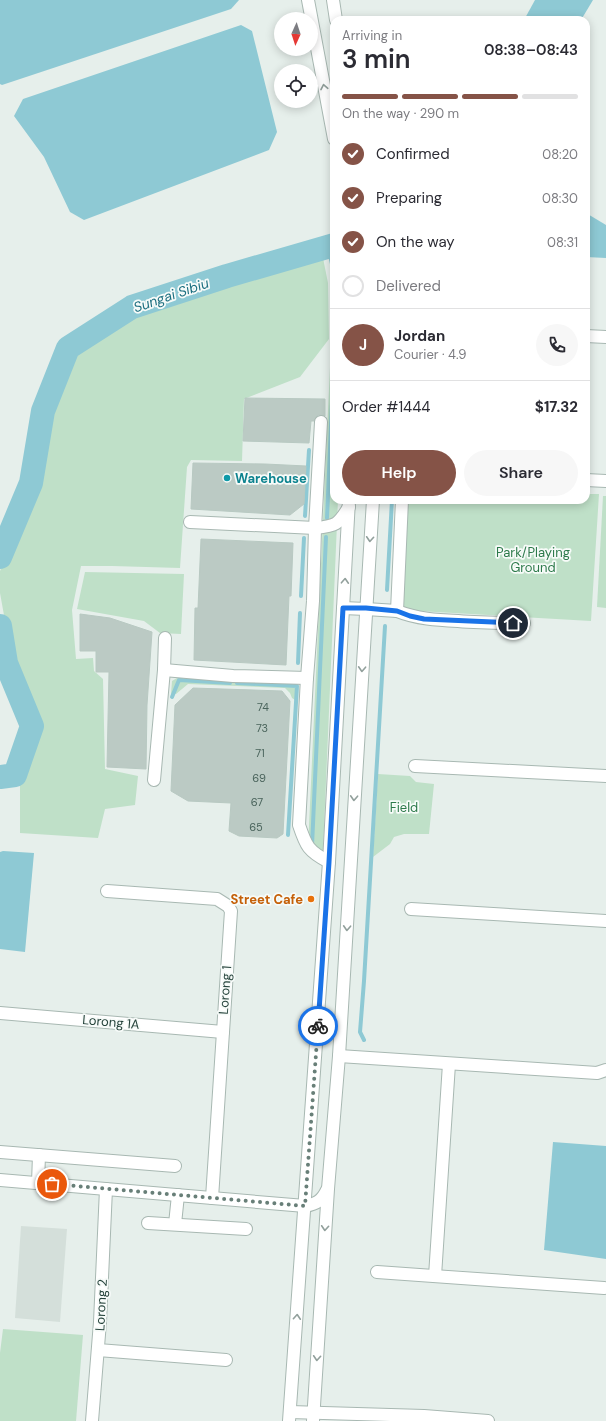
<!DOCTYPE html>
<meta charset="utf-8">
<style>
body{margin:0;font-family:"DM Sans",sans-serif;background:#f7f7f7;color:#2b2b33;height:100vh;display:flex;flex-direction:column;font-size:15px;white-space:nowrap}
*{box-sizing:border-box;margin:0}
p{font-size:13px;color:#7c7c81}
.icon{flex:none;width:22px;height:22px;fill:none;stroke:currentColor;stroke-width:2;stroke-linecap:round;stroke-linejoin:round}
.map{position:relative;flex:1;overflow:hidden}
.drawer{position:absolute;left:330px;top:16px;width:260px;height:488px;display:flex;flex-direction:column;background:#fff;border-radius:12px;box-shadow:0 2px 10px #0003}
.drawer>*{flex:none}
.needle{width:26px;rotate:183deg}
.controls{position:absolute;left:274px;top:12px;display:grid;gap:8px}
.controls a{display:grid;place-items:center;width:44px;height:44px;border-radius:50%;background:#fff;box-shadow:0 2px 10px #0003;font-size:20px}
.pin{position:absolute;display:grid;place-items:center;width:34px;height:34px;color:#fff;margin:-17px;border:2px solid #fff;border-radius:50%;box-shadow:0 1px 4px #0007}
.courier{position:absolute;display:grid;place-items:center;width:40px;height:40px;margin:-20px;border:3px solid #1a73e8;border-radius:50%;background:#fff;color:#222;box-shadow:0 1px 5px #0007}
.summary em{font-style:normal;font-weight:600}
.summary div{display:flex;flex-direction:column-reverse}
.summary{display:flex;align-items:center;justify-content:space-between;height:68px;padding:0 12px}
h1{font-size:26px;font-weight:600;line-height:30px}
.bar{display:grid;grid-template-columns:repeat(4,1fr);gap:6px 4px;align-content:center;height:48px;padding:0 12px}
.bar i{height:5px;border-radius:3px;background:#e1e1e2}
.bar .current{background:#855347}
.bar p{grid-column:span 4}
.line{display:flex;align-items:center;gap:10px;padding:0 12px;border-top:1px solid #e1e1e2}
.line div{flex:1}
.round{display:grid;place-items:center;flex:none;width:42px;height:42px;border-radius:21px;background:#f7f7f7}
ol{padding:0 12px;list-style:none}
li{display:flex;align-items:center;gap:12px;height:44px}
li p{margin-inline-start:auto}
li .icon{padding:4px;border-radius:50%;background:#855347;color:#fff;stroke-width:4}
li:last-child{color:#7c7c81}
li i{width:22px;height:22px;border:2px solid #e1e1e2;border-radius:50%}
.action{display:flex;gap:8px;margin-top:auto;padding:8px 12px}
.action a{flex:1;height:46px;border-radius:24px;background:#855347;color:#fff;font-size:16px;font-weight:600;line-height:46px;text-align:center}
.action a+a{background:#f7f7f7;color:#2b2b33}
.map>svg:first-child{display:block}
</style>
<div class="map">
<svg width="606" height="1421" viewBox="0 0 606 1421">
<rect width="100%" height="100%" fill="#e6efeb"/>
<!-- built -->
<polygon fill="#d4dfda" points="21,1226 67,1229 60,1322 15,1318"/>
<!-- green -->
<g fill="#bfe0c8">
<polygon points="322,253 328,283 329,339 300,377 244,399 242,461 191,460 187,467 180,568 112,566 81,566 72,610 76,659 93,658 94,671 103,679 105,769 138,776 135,805 105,809 98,838 20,833 20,779 36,724 13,665 0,593 0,571 36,490 49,417 75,353 132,316"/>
<polygon points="334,363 334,500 338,500 323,852 308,848 330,367"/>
<polygon points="586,494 599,494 591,621 401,610 408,500 586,500"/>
<polygon points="603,496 606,496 606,608 597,607"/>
<polygon points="85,572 184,574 181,634 160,633 144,621 77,609"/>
<path d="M177 678 290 685C298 688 297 692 297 701L292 698 290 693 285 688 188 684 176 694H171L172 681Z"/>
<polygon points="378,774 410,776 416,782 434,784 429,834 404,834 394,837 390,844 373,857"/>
<polygon points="3,1329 83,1335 76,1421 0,1421 0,1353"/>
</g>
<!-- water -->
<g fill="#8ec9d4">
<polygon points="0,0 239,0 231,9 2,85 0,84"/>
<polygon points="535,0 593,0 581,20 524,20"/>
<polygon points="241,25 252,31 277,132 269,150 84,220 70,212 44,157 14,116 23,99"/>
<polygon points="586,213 606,225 606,258 586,257"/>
<polygon points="3,851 34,853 25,952 0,949 0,852"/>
<polygon points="553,1142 606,1146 606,1259 544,1250"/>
</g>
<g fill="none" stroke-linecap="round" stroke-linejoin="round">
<!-- stream -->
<g stroke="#8ec9d4" stroke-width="4">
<polyline points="328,247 333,268 334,284"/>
<polyline points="305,516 309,450"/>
<polyline points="327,518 334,356"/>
<polyline points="387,590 392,500"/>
<polyline points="301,596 304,538"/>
<polyline points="298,663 300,613"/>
<polyline points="237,683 297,686 288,835"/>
<polyline points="172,697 179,680 230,683"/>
<polyline points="312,846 326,537"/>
<polyline points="364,1040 360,1032 364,981 385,626"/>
</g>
<!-- river -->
<g stroke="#8ec9d4" stroke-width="24">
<polyline points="0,557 31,483 43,411 68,348 132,307 227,276 334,245"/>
<polyline points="0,626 6,663 32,726 15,775 0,777"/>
</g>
</g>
<!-- building -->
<g fill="#bbcac4" stroke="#b8c9c2">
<polygon points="245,398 325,399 325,416 318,415 315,418 314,421 311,421 309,443 243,441"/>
<polygon points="193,463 265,464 306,466 304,504 290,515 191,509"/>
<polygon points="201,539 293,543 291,596 289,596 286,665 194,660 195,608 198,608"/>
<polygon points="80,614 110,618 152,632 147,705 146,769 107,767 109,672 96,672 96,651 80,651"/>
<polygon points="193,688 282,691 290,701 283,834 277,838 239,836 229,831 231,803 188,801 171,791 175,705"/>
</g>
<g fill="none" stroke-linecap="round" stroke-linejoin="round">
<!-- minor casing -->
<g stroke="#a8b8b2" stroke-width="14">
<g id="minor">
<polyline points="308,0 334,139"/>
<polyline points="333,0 336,20"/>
<polyline points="586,336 606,337"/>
<path d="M321 422 315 528 313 601 307 678 299 825C306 846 308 851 329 862"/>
<polyline points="586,480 606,481"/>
<path d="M402 500 397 611C417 619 437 620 458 621 480 623 502 623 524 623"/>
<path d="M190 522 315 528C336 526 338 525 349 507"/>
<polyline points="343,608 366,609 397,611"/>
<polyline points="164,670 233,676 307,678"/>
<polyline points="415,766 606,776"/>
<polyline points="154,780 164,670 165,638"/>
<polyline points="107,891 217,899 228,906 231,911 212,1198"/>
<polyline points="411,909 606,921"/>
<polyline points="0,1013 223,1032"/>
<polyline points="339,1056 597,1073 606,1070"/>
<polyline points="0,1152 175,1166"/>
<path d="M0 1180 305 1206C316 1204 322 1201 327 1190"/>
<polyline points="38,1183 39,1155"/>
<polyline points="148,1223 246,1229"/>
<polyline points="175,1224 178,1195"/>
<polyline points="377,1272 604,1288"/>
<polyline points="435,1276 449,1064"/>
<polyline points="98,1350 226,1360"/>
<polyline points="290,1412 424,1416 488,1421"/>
<polyline points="92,1421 100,1322 106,1189"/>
<polyline points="289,1421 329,862 349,500"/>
<polyline points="313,1421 328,1189 339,1056 373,500"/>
</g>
</g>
<!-- minor -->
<use href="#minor" stroke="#fff" stroke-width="12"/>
</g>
<!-- one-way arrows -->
<defs><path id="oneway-chevron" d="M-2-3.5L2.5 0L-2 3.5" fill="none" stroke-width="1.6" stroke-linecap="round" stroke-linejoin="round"/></defs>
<g stroke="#92a09c">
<use href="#oneway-chevron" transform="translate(324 87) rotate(-101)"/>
<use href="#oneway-chevron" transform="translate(370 539) rotate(94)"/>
<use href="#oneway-chevron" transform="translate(345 581) rotate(-87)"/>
<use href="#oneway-chevron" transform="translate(362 669) rotate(93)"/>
<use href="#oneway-chevron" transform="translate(354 798) rotate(93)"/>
<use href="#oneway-chevron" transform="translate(347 928) rotate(93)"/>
<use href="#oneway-chevron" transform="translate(325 1228) rotate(94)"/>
<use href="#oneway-chevron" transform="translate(297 1317) rotate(-86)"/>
<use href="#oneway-chevron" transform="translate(317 1358) rotate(94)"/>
</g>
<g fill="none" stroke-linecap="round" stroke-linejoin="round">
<!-- done -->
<polyline stroke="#687f78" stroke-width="4" stroke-dasharray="0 7.2" points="52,1184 305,1206 318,1026"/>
<!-- route -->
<polyline stroke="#1a73e8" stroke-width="5" points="318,1026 329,862 343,608 366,608 397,611 410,616 424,619 513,623"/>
</g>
<!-- markers -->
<circle fill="#0f9aa8" stroke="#f7fbf9" stroke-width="1.5" cx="227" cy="478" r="4"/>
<circle fill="#e8710a" stroke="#f7fbf9" stroke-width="1.5" cx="311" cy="899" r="4"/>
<g text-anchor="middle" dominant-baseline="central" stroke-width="3.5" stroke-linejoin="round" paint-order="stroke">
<!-- number labels -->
<g font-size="11" fill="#4a645c">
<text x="263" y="707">74</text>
<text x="262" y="728">73</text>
<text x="260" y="753">71</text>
<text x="259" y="778">69</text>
<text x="257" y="802">67</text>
<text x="256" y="827">65</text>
</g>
<!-- culture labels -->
<g font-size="13" font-weight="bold" fill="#0d838f" stroke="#f7fbf9" text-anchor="start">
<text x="235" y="478">Warehouse</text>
</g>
<!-- park labels -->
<g font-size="13" fill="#2d7a4b" stroke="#f7fbf9">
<text x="533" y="552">Park/Playing<tspan x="533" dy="15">Ground</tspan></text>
<text x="404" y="807">Field</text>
</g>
<!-- food labels -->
<g font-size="13" font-weight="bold" fill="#c56008" stroke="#f7fbf9" text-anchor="end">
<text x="303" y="899">Street Cafe</text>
</g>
<!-- street labels -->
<g font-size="13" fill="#24423a" stroke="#f7fbf9">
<text transform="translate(225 990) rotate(-86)">Lorong 1</text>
<text transform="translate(111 1022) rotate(5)">Lorong 1A</text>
<text transform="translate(101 1305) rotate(-87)">Lorong 2</text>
</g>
<!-- water labels -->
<g font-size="14" font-style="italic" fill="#1c6f80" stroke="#f7fbf9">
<text transform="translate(171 295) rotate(-19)">Sungai Sibiu</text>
</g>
</g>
</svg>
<div class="controls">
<a><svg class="needle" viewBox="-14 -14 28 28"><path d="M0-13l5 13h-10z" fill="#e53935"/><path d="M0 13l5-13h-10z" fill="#7c7c81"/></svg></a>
<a><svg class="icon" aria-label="locate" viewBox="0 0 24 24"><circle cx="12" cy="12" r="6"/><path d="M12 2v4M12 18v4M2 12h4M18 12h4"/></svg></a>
</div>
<div class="pin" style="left:52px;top:1184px;background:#ea580c"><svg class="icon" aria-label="bag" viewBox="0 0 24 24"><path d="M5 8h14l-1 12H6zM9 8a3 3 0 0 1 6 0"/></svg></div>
<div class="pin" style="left:513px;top:623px;background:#1f2937"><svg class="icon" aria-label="home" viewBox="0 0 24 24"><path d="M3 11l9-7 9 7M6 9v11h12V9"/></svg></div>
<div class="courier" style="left:318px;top:1026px"><svg class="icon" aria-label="bike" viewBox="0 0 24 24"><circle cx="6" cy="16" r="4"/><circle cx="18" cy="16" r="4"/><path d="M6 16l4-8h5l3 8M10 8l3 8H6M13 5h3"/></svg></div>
<section class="drawer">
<div class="summary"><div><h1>3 min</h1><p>Arriving in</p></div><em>08:38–08:43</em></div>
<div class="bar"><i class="current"></i><i class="current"></i><i class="current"></i><i></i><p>On the way · 290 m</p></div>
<ol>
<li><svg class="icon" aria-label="check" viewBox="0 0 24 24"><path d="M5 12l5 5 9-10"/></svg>Confirmed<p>08:20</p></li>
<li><svg class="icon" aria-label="check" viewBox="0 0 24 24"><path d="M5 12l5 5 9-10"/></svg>Preparing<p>08:30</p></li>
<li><svg class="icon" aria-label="check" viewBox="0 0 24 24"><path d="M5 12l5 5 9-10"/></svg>On the way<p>08:31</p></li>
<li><i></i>Delivered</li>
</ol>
<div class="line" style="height:72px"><b class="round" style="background:#855347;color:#fff">J</b><div><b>Jordan</b><p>Courier · 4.9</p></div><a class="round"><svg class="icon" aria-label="phone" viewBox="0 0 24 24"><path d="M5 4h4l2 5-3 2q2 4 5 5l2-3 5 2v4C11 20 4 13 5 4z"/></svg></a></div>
<div class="line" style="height:52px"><div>Order #1444</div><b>$17.32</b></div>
<div class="action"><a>Help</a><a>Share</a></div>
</section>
</div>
